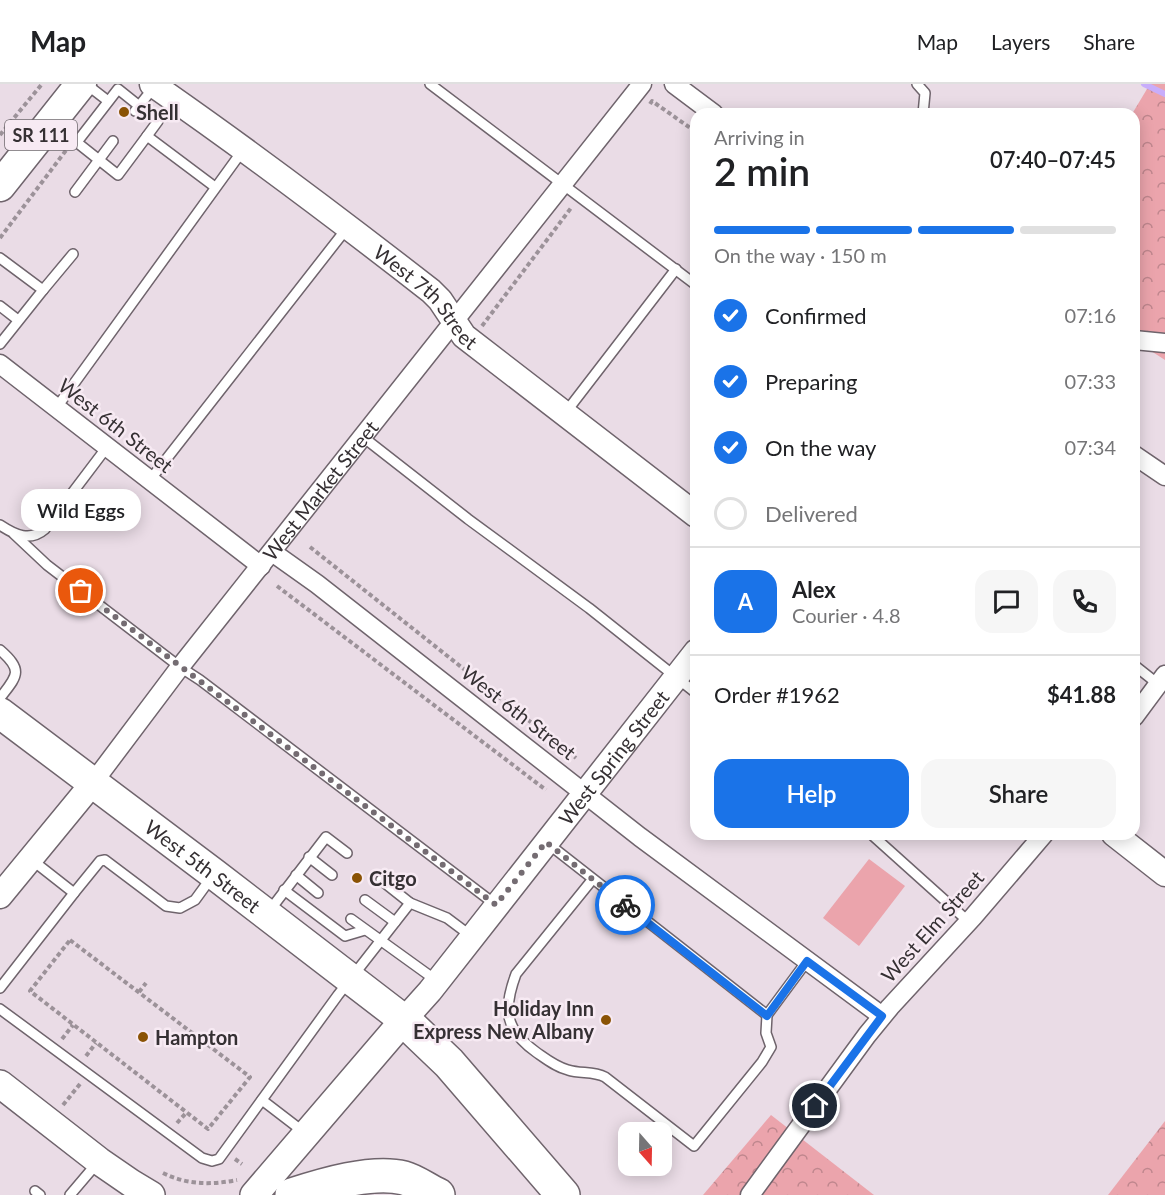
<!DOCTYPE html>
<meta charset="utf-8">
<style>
body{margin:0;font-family:Lato,sans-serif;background:#f6f6f6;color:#202124;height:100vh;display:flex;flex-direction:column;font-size:22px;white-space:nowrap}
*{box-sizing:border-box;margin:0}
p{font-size:20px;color:#757577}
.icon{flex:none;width:33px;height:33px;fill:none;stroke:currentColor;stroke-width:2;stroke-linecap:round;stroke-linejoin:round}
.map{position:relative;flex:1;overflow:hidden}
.panel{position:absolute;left:690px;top:24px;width:450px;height:732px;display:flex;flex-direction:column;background:#fff;border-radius:18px;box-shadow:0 3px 15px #0003}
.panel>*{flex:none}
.needle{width:39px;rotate:160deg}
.tools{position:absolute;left:618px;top:1038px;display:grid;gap:12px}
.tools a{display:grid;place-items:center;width:54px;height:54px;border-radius:12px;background:#fff;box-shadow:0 3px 15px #0003;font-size:30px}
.pin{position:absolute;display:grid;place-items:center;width:51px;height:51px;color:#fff;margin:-26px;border:3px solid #fff;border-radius:50%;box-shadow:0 2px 6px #0007}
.courier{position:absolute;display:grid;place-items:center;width:60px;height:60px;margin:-30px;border:4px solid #1a73e8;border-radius:50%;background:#fff;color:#222;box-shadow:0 2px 8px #0007}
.bubble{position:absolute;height:42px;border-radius:18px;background:#fff;box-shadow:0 3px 15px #0003;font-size:20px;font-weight:600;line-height:42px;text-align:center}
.overview em{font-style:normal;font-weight:600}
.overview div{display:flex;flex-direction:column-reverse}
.overview{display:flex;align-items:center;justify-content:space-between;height:102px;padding:0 24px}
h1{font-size:39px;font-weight:600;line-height:45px}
.bar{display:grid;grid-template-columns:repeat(4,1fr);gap:9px 6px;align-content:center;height:72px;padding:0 24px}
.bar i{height:8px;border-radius:4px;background:#e0e0e0}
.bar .current{background:#1a73e8}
.bar p{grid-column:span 4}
.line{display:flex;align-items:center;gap:15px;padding:0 24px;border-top:2px solid #e0e0e0}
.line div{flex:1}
.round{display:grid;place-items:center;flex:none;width:63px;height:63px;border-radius:18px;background:#f6f6f6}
ol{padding:0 24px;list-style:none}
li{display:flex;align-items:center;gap:18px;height:66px}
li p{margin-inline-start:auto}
li .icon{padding:6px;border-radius:50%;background:#1a73e8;color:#fff;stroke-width:4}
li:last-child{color:#757577}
li i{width:33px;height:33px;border:3px solid #e0e0e0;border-radius:50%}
.primary-button{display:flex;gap:12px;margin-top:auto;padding:12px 24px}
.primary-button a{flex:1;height:69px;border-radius:18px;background:#1a73e8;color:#fff;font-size:24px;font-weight:600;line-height:69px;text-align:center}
.primary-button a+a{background:#f6f6f6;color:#202124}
header{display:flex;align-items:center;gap:36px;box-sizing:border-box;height:84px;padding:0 30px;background:#fff;border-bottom:2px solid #e0e0e0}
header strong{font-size:28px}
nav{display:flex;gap:33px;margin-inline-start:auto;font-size:21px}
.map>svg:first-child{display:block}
</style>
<header>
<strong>Map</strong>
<nav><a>Map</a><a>Layers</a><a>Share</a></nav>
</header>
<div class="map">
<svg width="1165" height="1111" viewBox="0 0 1165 1111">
<defs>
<pattern id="forest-crowns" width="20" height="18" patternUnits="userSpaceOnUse" patternTransform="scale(1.5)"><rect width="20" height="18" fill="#eba4ac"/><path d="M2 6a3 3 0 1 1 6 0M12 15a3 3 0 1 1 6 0" fill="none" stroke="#bf868d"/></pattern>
</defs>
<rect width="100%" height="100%" fill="#eadce6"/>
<!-- forest -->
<g fill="url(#forest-crowns)">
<polygon points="1150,0 1165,0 1165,276 1134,256 1134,30 1132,30"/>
<polygon points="771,1031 874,1111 703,1111"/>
<polygon points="1165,1037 1165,1111 1108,1111"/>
</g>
<!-- garden -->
<polygon fill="#eba4ac" points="869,775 905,802 859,862 823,834"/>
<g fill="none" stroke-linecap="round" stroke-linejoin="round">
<!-- stream -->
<polyline stroke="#c8adfb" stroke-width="6" points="1144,0 1165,10"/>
<!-- service casing -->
<g stroke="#6f646c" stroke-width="12">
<g id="service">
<polyline points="86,0 108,17"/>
<polyline points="430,0 696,201"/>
<polyline points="917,0 925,9 923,30"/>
<polyline points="135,27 154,3"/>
<polyline points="55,41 118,91 147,52 215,103"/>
<polyline points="77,58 118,5 158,37 147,52"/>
<polyline points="75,108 113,57"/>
<polyline points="0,174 43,206 0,260"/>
<polyline points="43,206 73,170"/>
<polyline points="0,222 18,236"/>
<polyline points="57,323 243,66"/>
<polyline points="566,328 676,185"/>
<polyline points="363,353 468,435 589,524 696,609"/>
<polyline points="150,396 347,144"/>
<path d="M0 441C15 451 30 458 45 445L107 363"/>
<polyline points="14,450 47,481 180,583 200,596 496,821"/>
<path d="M0 566C24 587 17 592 0 614"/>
<polyline points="1134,581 1158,600"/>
<polyline points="871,750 969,838"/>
<polyline points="546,758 767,931 807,877"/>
<polyline points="309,773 332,791"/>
<polyline points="32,776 74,809 100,777 105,776 166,822 180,824 195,816 211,794"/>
<polyline points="296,791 318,809"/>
<polyline points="381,796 410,819"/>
<path d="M592 796 516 890C503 925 504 945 536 968 546 975 556 983 568 986 581 990 593 987 605 993L694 1062 762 978 771 963 766 949 767 931"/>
<polyline points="284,806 345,852 365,846"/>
<polyline points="365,816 395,838"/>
<polyline points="270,826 326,753 347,769"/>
<polyline points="351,835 437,897"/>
<polyline points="0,904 74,809"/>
<polyline points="0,925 202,1074 212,1077 219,1075 338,911 410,819 447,834 471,852"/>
<polyline points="262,1016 305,1049"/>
<polyline points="35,1107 40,1111"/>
<polyline points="70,1111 98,1078"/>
</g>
</g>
<!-- minor casing -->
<g stroke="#6f646c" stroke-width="21">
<g id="minor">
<polyline points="674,0 714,30"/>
<polyline points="1134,256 1165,259"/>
<polyline points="0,280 261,482"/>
<polyline points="1134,371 1165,392"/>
<polyline points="272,468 317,500 640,753 882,932"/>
<polyline points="1134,633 1165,591"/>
<path id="s1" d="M92 700 180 583 642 0"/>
<polyline points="750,1111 867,951 890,923 973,833 1044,750"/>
</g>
</g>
<!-- tertiary casing -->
<g stroke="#6f646c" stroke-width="27">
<g id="tertiary">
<path id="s2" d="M152 0C247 66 340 136 431 207L440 216 464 252 696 431"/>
<polyline points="1114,750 1165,790"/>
<polyline points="0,812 92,700"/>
<path id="s3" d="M404 936 430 907 696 568"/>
</g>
</g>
<!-- secondary casing -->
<g stroke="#6f646c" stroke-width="30">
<g id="secondary">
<polyline points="0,1000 99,1077 131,1099 151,1111"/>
<polyline points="254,1111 404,936"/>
</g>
</g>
<!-- primary casing -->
<g stroke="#6f646c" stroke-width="33">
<g id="primary">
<polyline points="0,102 81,0"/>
<path id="s4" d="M0 629 214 790 404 936"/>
</g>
</g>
<!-- motorway casing -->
<g stroke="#6f646c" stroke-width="36">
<g id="motorway">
<polyline points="404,936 449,979 563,1111"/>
<path d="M292 1111C323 1101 372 1086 404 1094 415 1097 427 1106 438 1111"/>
</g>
</g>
<!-- path -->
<g stroke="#9c9299" stroke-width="4" stroke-dasharray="4.5 3" stroke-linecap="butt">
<polyline points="650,20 652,17 696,48"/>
<polyline points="0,51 42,0"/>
<polyline points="0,154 67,65"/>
<polyline points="482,242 571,124"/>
<polyline points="310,463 576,674"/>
<polyline points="277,502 546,706"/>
<polygon points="70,856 250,993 208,1045 30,907"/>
<polyline points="139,908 146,899"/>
<polyline points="62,955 73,941"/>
<polyline points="86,972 96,959"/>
<polyline points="63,1021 80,1000"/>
<polyline points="177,1039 186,1029"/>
<polyline points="235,1075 242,1080"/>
<path d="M163 1089C187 1101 211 1101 237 1096"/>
</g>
<!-- service -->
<use href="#service" stroke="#fff" stroke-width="9"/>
<!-- minor -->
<use href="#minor" stroke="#fff" stroke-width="18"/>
<!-- tertiary -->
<use href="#tertiary" stroke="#fff" stroke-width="24"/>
<!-- secondary -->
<use href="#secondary" stroke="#fff" stroke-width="27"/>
<!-- primary -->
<use href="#primary" stroke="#fff" stroke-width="30"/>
<!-- motorway -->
<use href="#motorway" stroke="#fff" stroke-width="33"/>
</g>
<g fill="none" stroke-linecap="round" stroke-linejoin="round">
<!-- done -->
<polyline stroke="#746c72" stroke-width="6" stroke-dasharray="0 10.8" points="81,507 496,821 546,758 625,821"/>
<!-- route -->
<polyline stroke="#1a73e8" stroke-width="8" points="625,821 767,932 807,877 882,932 815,1022"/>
</g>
<!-- markers -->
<g fill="#8a5305" stroke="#f7eaf3" stroke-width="2">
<circle cx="124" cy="28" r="6"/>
<circle cx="357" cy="794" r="6"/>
<circle cx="606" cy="936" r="6"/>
<circle cx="143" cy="953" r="6"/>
</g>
<g text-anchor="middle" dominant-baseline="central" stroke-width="5" stroke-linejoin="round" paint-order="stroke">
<!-- shield labels -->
<rect fill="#f7eaf3" stroke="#6f686d" stroke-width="1.5" x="5" y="36" width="72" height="30" rx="4.5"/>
<g font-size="18" font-weight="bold" fill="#353033">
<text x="41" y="51">SR 111</text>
</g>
<!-- poi labels -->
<g font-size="20" font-weight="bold" fill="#353033" stroke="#f7eaf3" text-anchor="start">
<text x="136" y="28">Shell</text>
<text x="369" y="794">Citgo</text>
<text x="594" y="924" text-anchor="end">Holiday Inn<tspan x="594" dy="23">Express New Albany</tspan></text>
<text x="155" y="953">Hampton</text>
</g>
<!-- street labels -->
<g font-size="20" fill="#353033" stroke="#f7eaf3">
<text stroke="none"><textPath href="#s2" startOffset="348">West 7th Street</textPath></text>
<text transform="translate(116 341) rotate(38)">West 6th Street</text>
<text stroke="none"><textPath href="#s1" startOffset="372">West Market Street</textPath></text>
<text transform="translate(519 628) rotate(38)">West 6th Street</text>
<text stroke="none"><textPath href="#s3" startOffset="336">West Spring Street</textPath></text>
<text stroke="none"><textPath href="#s4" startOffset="254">West 5th Street</textPath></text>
<text transform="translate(932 842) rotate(-48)">West Elm Street</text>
</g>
</g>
</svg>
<div class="tools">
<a><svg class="needle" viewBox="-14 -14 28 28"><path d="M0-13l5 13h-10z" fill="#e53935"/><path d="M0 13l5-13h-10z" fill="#757577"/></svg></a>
</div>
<div class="pin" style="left:81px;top:507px;background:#ea580c"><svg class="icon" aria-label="bag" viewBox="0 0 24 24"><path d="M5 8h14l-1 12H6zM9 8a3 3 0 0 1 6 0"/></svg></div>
<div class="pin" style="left:815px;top:1022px;background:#1f2937"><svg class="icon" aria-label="home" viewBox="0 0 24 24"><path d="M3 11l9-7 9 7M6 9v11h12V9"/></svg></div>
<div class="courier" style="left:625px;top:821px"><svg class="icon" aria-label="bike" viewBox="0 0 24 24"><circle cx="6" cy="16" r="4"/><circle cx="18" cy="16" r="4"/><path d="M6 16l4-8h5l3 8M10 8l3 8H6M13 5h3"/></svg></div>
<div class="bubble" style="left:21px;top:405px;width:120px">Wild Eggs</div>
<section class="panel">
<div class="overview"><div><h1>2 min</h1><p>Arriving in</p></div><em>07:40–07:45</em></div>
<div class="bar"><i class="current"></i><i class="current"></i><i class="current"></i><i></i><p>On the way · 150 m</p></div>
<ol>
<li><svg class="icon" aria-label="check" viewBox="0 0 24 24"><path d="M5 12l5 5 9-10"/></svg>Confirmed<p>07:16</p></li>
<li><svg class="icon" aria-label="check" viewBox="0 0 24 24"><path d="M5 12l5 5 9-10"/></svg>Preparing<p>07:33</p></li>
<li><svg class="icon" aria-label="check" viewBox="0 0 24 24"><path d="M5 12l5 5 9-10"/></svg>On the way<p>07:34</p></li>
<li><i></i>Delivered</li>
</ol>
<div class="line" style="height:108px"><b class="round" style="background:#1a73e8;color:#fff">A</b><div><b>Alex</b><p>Courier · 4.8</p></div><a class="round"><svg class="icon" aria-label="chat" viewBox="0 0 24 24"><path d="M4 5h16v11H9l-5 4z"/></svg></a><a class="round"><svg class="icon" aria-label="phone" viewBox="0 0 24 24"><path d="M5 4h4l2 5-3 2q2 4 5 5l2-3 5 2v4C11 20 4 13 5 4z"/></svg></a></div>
<div class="line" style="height:78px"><div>Order #1962</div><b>$41.88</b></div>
<div class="primary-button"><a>Help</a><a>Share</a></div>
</section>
</div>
